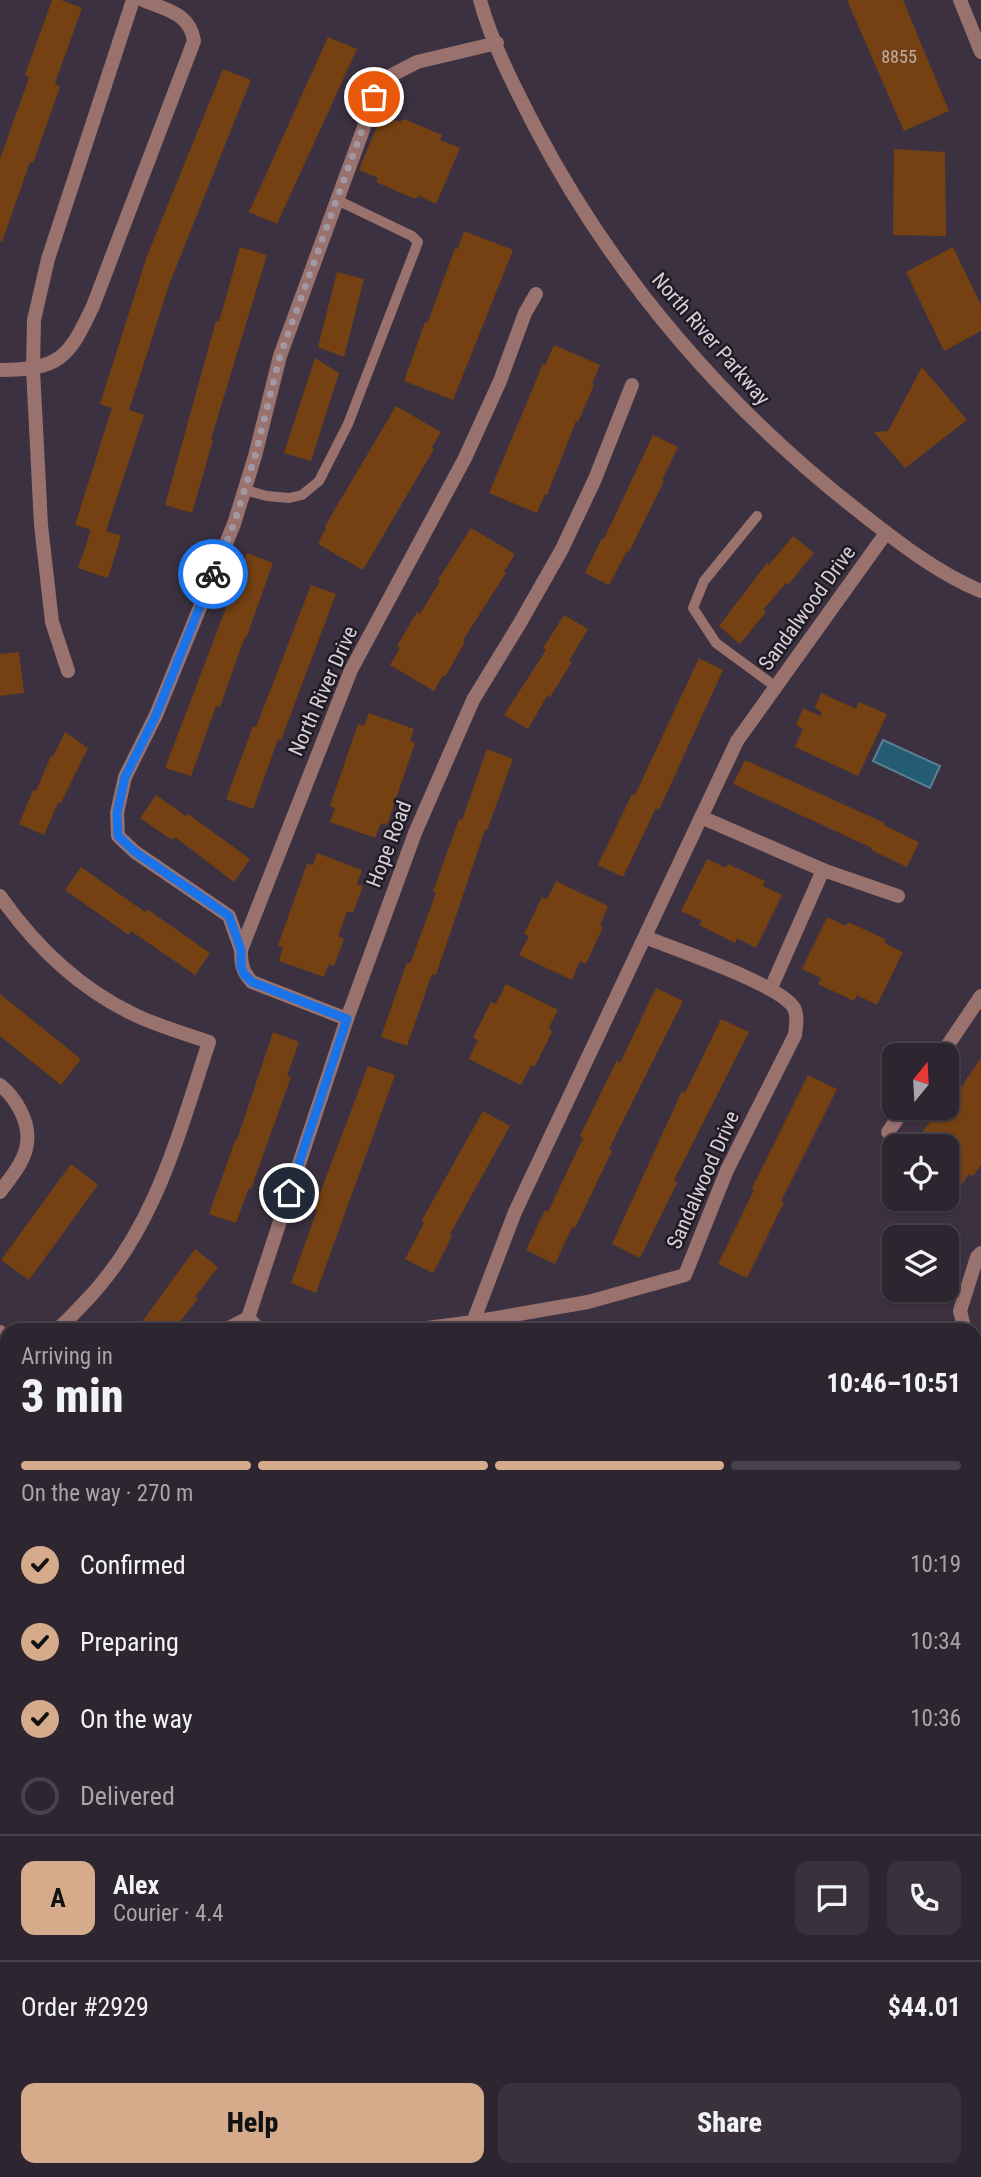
<!DOCTYPE html>
<meta charset="utf-8">
<style>
body{margin:0;font-family:"Roboto Condensed",sans-serif;background:#39313c;color:#f1f3f6;height:100vh;display:flex;flex-direction:column;font-size:26px;white-space:nowrap}
*{box-sizing:border-box;margin:0}
p{font-size:23px;color:#a7a5ab}
.icon{flex:none;width:38px;height:38px;fill:none;stroke:currentColor;stroke-width:2;stroke-linecap:round;stroke-linejoin:round}
.map{position:relative;flex:1;overflow:hidden}
.details{position:absolute;left:0px;top:1323px;width:982px;height:854px;display:flex;flex-direction:column;background:#2d2530;border-radius:21px 21px 0 0;box-shadow:0 2px 5px #0004,0 0 0 2px #48424c}
.details>*{flex:none}
.needle{width:46px;rotate:18deg}
.controls{position:absolute;left:882px;top:1043px;display:grid;gap:14px}
.controls a{display:grid;place-items:center;width:77px;height:77px;border-radius:14px;background:#2d2530;box-shadow:0 2px 5px #0004,0 0 0 2px #48424c;font-size:35px}
.pin{position:absolute;display:grid;place-items:center;width:60px;height:60px;color:#fff;margin:-30px;border:4px solid #fff;border-radius:50%;box-shadow:0 2px 7px #0007}
.courier{position:absolute;display:grid;place-items:center;width:70px;height:70px;margin:-35px;border:5px solid #1a73e8;border-radius:50%;background:#fff;color:#222;box-shadow:0 2px 9px #0007}
.headline em{font-style:normal;font-weight:800}
.headline div{display:flex;flex-direction:column-reverse}
.headline{display:flex;align-items:center;justify-content:space-between;height:119px;padding:0 21px}
h1{font-size:46px;font-weight:800;line-height:52px}
.bar{display:grid;grid-template-columns:repeat(4,1fr);gap:10px 7px;align-content:center;height:84px;padding:0 21px}
.bar i{height:9px;border-radius:5px;background:#48424c}
.bar .active{background:#d6ab8b}
.bar p{grid-column:span 4}
.line{display:flex;align-items:center;gap:18px;padding:0 21px;border-top:2px solid #48424c}
.line div{flex:1}
.round{display:grid;place-items:center;flex:none;width:74px;height:74px;border-radius:14px;background:#39313c}
ol{padding:0 21px;list-style:none}
li{display:flex;align-items:center;gap:21px;height:77px}
li p{margin-inline-start:auto}
li .icon{padding:7px;border-radius:50%;background:#d6ab8b;color:#111;stroke-width:4}
li:last-child{color:#a7a5ab}
li i{width:38px;height:38px;border:4px solid #48424c;border-radius:50%}
.primary-button{display:flex;gap:14px;margin-top:auto;padding:14px 21px}
.primary-button a{flex:1;height:80px;border-radius:14px;background:#d6ab8b;color:#111;font-size:28px;font-weight:800;line-height:80px;text-align:center}
.primary-button a+a{background:#39313c;color:#f1f3f6}
.map>svg:first-child{display:block}
</style>
<div class="map">
<svg width="981" height="2177" viewBox="0 0 981 2177">
<rect width="100%" height="100%" fill="#3c3140"/>
<!-- built -->
<polygon fill="#493b4f" points="834,2170 961,2170 963,2177 811,2177"/>
<!-- water -->
<polygon fill="#245c73" stroke="#5a7f92" stroke-width="2" points="883,740 940,766 930,788 873,761"/>
<!-- building -->
<g fill="#754113">
<polygon points="52,0 61,0 82,8 55,83 60,87 33,163 30,162 2,242 0,241 0,159 29,78 25,75"/>
<polygon points="847,0 903,0 949,111 904,131"/>
<polygon points="328,37 357,49 277,224 249,212"/>
<polygon points="223,69 251,80 169,285 129,410 144,415 106,531 121,536 108,578 78,568 91,530 75,525 112,408 100,404 147,256"/>
<polygon points="382,114 399,122 404,119 442,135 440,140 460,148 436,204 419,196 415,199 376,182 378,178 359,170"/>
<polygon points="894,149 945,152 946,236 893,235"/>
<polygon points="464,231 513,250 453,400 404,381 425,322 428,322 455,248 458,249"/>
<polygon points="240,247 267,255 211,439 213,440 192,513 165,505 216,321 219,322"/>
<polygon points="953,247 981,305 981,331 944,351 906,272"/>
<polygon points="337,272 364,279 344,357 318,347"/>
<polygon points="554,345 600,365 592,384 594,385 578,422 576,421 547,495 545,494 537,513 489,493 543,364 545,365"/>
<polygon points="315,358 339,373 311,461 284,453"/>
<polygon points="922,367 967,420 905,468 874,432 888,431"/>
<polygon points="396,406 441,432 432,447 434,449 363,570 318,544 326,528 325,526"/>
<polygon points="653,435 678,447 662,480 664,481 629,552 627,551 609,585 585,573 602,538 604,539"/>
<polygon points="471,528 515,554 504,572 506,573 463,640 465,642 445,677 443,675 434,691 390,665 400,648 397,646 417,612 420,614 440,581 438,580"/>
<polygon points="793,536 814,553 788,585 786,583 764,609 766,612 740,644 719,626 767,563 769,565"/>
<polygon points="247,553 273,563 247,636 244,639 220,707 216,706 191,776 165,768"/>
<polygon points="311,585 336,594 281,740 278,739 253,809 226,799 253,726 256,727"/>
<polygon points="564,615 588,629 569,661 572,662 550,697 547,696 528,729 504,715 546,650 543,648"/>
<polygon points="19,652 24,693 0,696 0,654"/>
<polygon points="699,658 723,670 659,810 656,808 623,877 598,865 632,794 635,795"/>
<polygon points="821,693 856,709 859,702 887,714 858,776 795,747 803,729 796,725 803,708 820,716 822,713 815,707"/>
<polygon points="369,713 414,729 410,741 415,743 387,825 381,823 375,838 330,822 335,808 330,806 358,724 364,726"/>
<polygon points="65,732 88,748 61,803 58,803 44,835 19,824 33,790 36,791 51,756 53,757"/>
<polygon points="487,749 513,759 487,830 485,830 436,975 432,974 407,1046 381,1037 407,962 410,964 436,893 433,892 459,819 462,820"/>
<polygon points="745,760 885,823 884,825 919,842 907,867 871,850 872,848 733,784"/>
<polygon points="156,795 186,816 188,814 250,859 234,882 175,837 172,840 140,818"/>
<polygon points="317,853 362,870 357,884 363,886 353,912 347,912 338,936 344,939 334,966 329,964 324,977 279,961 283,947 278,945 307,864 313,865"/>
<polygon points="707,859 726,868 728,864 765,881 763,886 782,895 756,948 737,938 735,943 699,925 702,921 681,911"/>
<polygon points="81,867 145,912 147,909 210,953 195,975 131,931 129,935 65,890"/>
<polygon points="556,881 608,906 600,925 603,927 586,964 580,961 572,980 519,955 529,936 524,934 542,897 547,899"/>
<polygon points="827,917 846,926 848,922 885,939 886,944 903,952 877,1005 857,995 854,1001 818,984 821,978 802,969"/>
<polygon points="506,984 558,1010 549,1027 552,1032 535,1066 531,1066 521,1085 469,1059 478,1040 473,1038 491,1002 496,1004"/>
<polygon points="656,988 683,1001 609,1149 612,1151 575,1228 572,1227 555,1264 526,1250 545,1210 548,1212 583,1138 580,1136 617,1060 620,1063"/>
<polygon points="0,994 81,1059 61,1085 0,1036"/>
<polygon points="721,1019 749,1032 674,1180 677,1183 640,1258 612,1244 682,1091 685,1093"/>
<polygon points="273,1032 299,1042 287,1076 291,1077 251,1189 249,1188 236,1223 209,1214 235,1141 237,1140"/>
<polygon points="981,1058 981,1165 973,1176 969,1174 962,1184 958,1181 947,1196 947,1146 916,1146 921,1140 918,1138 941,1108 947,1108"/>
<polygon points="368,1066 395,1075 316,1293 291,1283 317,1210 314,1209"/>
<polygon points="808,1075 837,1089 781,1201 784,1202 747,1278 718,1264 754,1190 752,1188"/>
<polygon points="483,1111 510,1126 450,1234 452,1236 433,1273 405,1259 424,1223 422,1220"/>
<polygon points="71,1164 98,1185 29,1280 1,1260"/>
<polygon points="195,1249 218,1267 195,1297 198,1299 173,1330 136,1330"/>
</g>
<g fill="none" stroke-linecap="round" stroke-linejoin="round">
<!-- lane -->
<g stroke="#99716d" stroke-width="10">
<polyline points="245,490 267,496 289,498 302,495 319,481 348,424 418,242 412,236 337,200"/>
<polyline points="757,516 704,581 693,608 716,643 776,687"/>
<polyline points="975,1452 981,1449"/>
<polyline points="0,1643 7,1642"/>
<polyline points="81,2170 85,2177"/>
</g>
<!-- street -->
<g stroke="#99716d" stroke-width="14">
<path d="M480 0C492 44 514 86 535 127 614 278 727 409 861 513 898 542 937 573 981 591"/>
<polyline points="960,0 981,52"/>
<path d="M0 370C60 369 68 359 93 306L194 41C190 13 166 10 143 0"/>
<polyline points="68,671 52,622 41,525 33,369 34,320 48,259 133,0"/>
<polyline points="701,817 823,870 898,896"/>
<path d="M0 896C35 946 77 987 133 1014 157 1026 184 1033 209 1042 178 1136 154 1232 83 1304 74 1313 66 1323 56 1330"/>
<polyline points="241,950 229,916 135,852 118,836 117,813 125,777 156,715 234,524 255,456 280,356 375,97 392,75 417,62 497,43"/>
<polyline points="771,988 823,870"/>
<path d="M347 1019 252 982C242 971 241 964 241 950L351 670 465 458 500 381 525 313 536 294"/>
<polyline points="941,1055 981,996"/>
<path d="M0 1085C16 1098 30 1122 27 1143 25 1162 10 1178 0 1192"/>
<polyline points="888,1132 905,1108"/>
<polyline points="248,1318 260,1330"/>
<polyline points="473,1322 515,1212 737,741 886,533"/>
<polyline points="225,1330 248,1318 347,1019 415,833 473,700 520,623 562,549 595,479 632,385"/>
<path d="M412 1330 473 1322 588 1302 685 1275 727 1170 795 1035C796 1027 798 1015 794 1008 780 984 674 949 645 937"/>
<polyline points="965,1330 960,1311 977,1257 981,1253"/>
<polyline points="0,1332 7,1339"/>
<polyline points="975,1364 981,1387"/>
<polyline points="0,1369 7,1365"/>
<polyline points="0,1407 7,1415"/>
<polyline points="975,1552 981,1539"/>
<polyline points="0,1908 7,1905"/>
<polyline points="975,2070 981,2072"/>
<polyline points="0,2089 7,2089"/>
</g>
</g>
<g fill="none" stroke-linecap="round" stroke-linejoin="round">
<!-- done -->
<polyline stroke="#a198a4" stroke-width="7" stroke-dasharray="0 12.6" points="213,574 234,524 255,456 280,356 374,97"/>
<!-- route -->
<polyline stroke="#1a73e8" stroke-width="9" points="213,574 156,715 125,777 117,813 118,836 135,852 229,916 241,950 241,966 244,974 252,982 347,1019 289,1193"/>
</g>
<g text-anchor="middle" dominant-baseline="central" stroke-width="5" stroke-linejoin="round" paint-order="stroke">
<!-- number labels -->
<g font-size="18" fill="#beaca8">
<text x="899" y="56">8855</text>
</g>
<!-- street labels -->
<g font-size="21" fill="#d7d0da" stroke="#201b22">
<text transform="translate(711 339) rotate(49)">North River Parkway</text>
<text transform="translate(807 608) rotate(-54)">Sandalwood Drive</text>
<text transform="translate(323 691) rotate(-66)">North River Drive</text>
<text transform="translate(389 844) rotate(-69)">Hope Road</text>
<text transform="translate(703 1180) rotate(-66)">Sandalwood Drive</text>
</g>
</g>
</svg>
<div class="controls">
<a><svg class="needle" viewBox="-14 -14 28 28"><path d="M0-13l5 13h-10z" fill="#e53935"/><path d="M0 13l5-13h-10z" fill="#a7a5ab"/></svg></a>
<a><svg class="icon" aria-label="locate" viewBox="0 0 24 24"><circle cx="12" cy="12" r="6"/><path d="M12 2v4M12 18v4M2 12h4M18 12h4"/></svg></a>
<a><svg class="icon" aria-label="layers" viewBox="0 0 24 24"><path d="M12 4l9 5-9 5-9-5zM3 14l9 5 9-5"/></svg></a>
</div>
<div class="pin" style="left:374px;top:97px;background:#ea580c"><svg class="icon" aria-label="bag" viewBox="0 0 24 24"><path d="M5 8h14l-1 12H6zM9 8a3 3 0 0 1 6 0"/></svg></div>
<div class="pin" style="left:289px;top:1193px;background:#1f2937"><svg class="icon" aria-label="home" viewBox="0 0 24 24"><path d="M3 11l9-7 9 7M6 9v11h12V9"/></svg></div>
<div class="courier" style="left:213px;top:574px"><svg class="icon" aria-label="bike" viewBox="0 0 24 24"><circle cx="6" cy="16" r="4"/><circle cx="18" cy="16" r="4"/><path d="M6 16l4-8h5l3 8M10 8l3 8H6M13 5h3"/></svg></div>
<section class="details">
<div class="headline"><div><h1>3 min</h1><p>Arriving in</p></div><em>10:46–10:51</em></div>
<div class="bar"><i class="active"></i><i class="active"></i><i class="active"></i><i></i><p>On the way · 270 m</p></div>
<ol>
<li><svg class="icon" aria-label="check" viewBox="0 0 24 24"><path d="M5 12l5 5 9-10"/></svg>Confirmed<p>10:19</p></li>
<li><svg class="icon" aria-label="check" viewBox="0 0 24 24"><path d="M5 12l5 5 9-10"/></svg>Preparing<p>10:34</p></li>
<li><svg class="icon" aria-label="check" viewBox="0 0 24 24"><path d="M5 12l5 5 9-10"/></svg>On the way<p>10:36</p></li>
<li><i></i>Delivered</li>
</ol>
<div class="line" style="height:126px"><b class="round" style="background:#d6ab8b;color:#111">A</b><div><b>Alex</b><p>Courier · 4.4</p></div><a class="round"><svg class="icon" aria-label="chat" viewBox="0 0 24 24"><path d="M4 5h16v11H9l-5 4z"/></svg></a><a class="round"><svg class="icon" aria-label="phone" viewBox="0 0 24 24"><path d="M5 4h4l2 5-3 2q2 4 5 5l2-3 5 2v4C11 20 4 13 5 4z"/></svg></a></div>
<div class="line" style="height:91px"><div>Order #2929</div><b>$44.01</b></div>
<div class="primary-button"><a>Help</a><a>Share</a></div>
</section>
</div>
